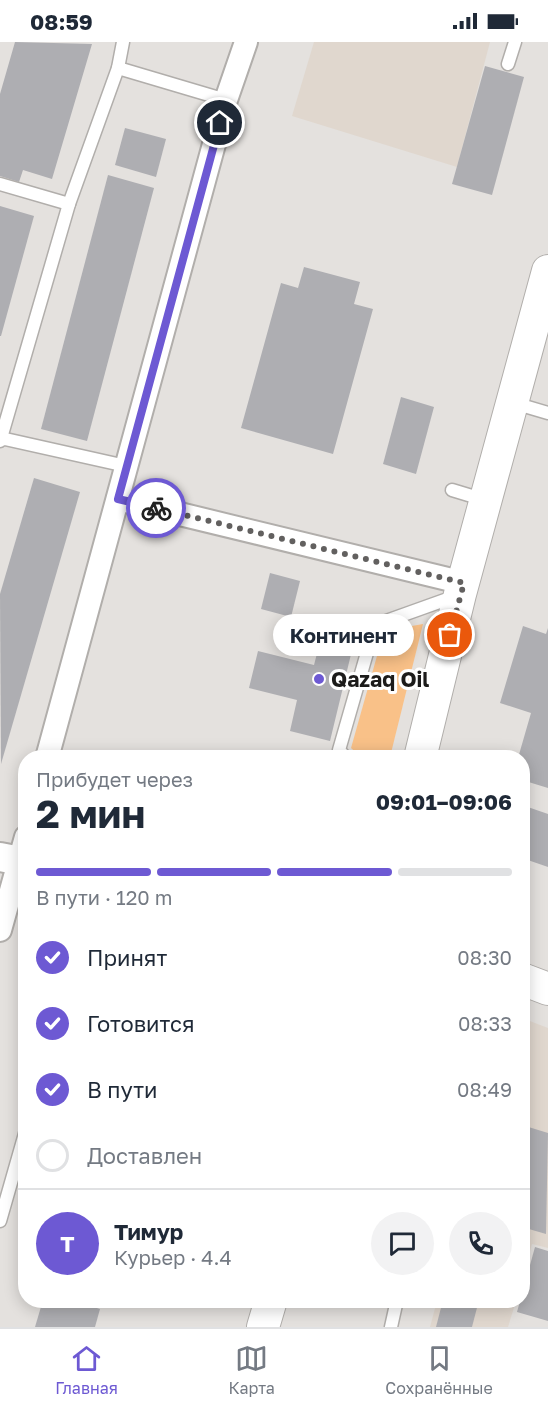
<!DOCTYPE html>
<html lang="ru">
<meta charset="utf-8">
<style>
body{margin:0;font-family:"Golos Text",sans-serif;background:#f2f2f3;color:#1f2937;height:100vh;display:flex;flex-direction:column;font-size:22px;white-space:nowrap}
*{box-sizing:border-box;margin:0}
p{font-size:20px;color:#747a83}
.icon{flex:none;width:33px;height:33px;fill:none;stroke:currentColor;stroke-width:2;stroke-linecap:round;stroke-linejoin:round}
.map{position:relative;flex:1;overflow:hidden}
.details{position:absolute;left:18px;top:708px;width:512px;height:558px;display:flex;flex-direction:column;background:#fff;border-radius:24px;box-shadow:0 3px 15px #0003}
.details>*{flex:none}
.pin{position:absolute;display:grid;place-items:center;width:51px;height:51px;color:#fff;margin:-26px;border:3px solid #fff;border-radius:50%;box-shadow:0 2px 6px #0007}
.courier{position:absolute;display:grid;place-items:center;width:60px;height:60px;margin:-30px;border:4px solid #6d59d3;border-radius:50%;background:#fff;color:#222;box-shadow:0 2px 8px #0007}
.bubble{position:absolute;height:42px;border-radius:21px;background:#fff;box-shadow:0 3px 15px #0003;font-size:20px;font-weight:700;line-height:42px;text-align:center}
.headline em{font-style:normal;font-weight:700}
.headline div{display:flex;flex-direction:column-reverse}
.headline{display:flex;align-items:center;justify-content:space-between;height:102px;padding:0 18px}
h1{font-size:39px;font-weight:700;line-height:45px}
.bar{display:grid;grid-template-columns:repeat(4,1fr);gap:9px 6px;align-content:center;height:72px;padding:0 18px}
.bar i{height:8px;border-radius:4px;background:#e0e1e3}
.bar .selected{background:#6d59d3}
.bar p{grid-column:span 4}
.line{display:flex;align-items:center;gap:15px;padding:0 18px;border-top:2px solid #e0e1e3}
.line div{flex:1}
.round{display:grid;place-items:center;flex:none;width:63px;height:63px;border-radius:32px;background:#f2f2f3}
ol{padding:0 18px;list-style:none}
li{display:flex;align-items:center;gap:18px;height:66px}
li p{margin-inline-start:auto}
li .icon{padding:6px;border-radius:50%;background:#6d59d3;color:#fff;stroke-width:4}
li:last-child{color:#747a83}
li i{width:33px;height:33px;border:3px solid #e0e1e3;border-radius:50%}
.status{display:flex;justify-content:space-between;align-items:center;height:42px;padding:0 30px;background:#fff;direction:ltr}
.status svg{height:16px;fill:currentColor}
.tab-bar{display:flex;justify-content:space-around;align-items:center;height:84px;border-top:2px solid #e0e1e3;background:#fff;font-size:16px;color:#747a83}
.tab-bar a{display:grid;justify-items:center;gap:3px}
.tab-bar .selected{color:#6d59d3}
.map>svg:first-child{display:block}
</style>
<div class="status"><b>08:59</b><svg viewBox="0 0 49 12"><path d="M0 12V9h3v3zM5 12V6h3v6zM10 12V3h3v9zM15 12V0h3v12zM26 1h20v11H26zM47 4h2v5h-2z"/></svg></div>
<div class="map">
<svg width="548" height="1285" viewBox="0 0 548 1285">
<rect width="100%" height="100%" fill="#e4e1de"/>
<!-- built -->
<g fill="#e0d7ce">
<polygon points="314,0 490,0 457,125 292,74"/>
<polygon points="522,976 548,986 548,1206 532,1202 522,1238"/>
<polygon points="437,1259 516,1259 508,1285 430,1285"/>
</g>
<!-- green -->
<polygon fill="#f9c188" points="423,582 390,715 361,715 351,706 384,589"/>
<!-- building -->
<g fill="#aeaeb2">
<polygon points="15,0 92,2 52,137 23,128 19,140 0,134 0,52"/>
<polygon points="485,24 524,35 492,153 452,142"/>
<polygon points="125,86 166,97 156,135 115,123"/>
<polygon points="108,133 154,146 87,399 41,387"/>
<polygon points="0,164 34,174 1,294 0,294"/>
<polygon points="304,225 360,240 354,262 373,267 333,412 241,386 281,241 298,246"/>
<polygon points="401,355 434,365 416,432 383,422"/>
<polygon points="34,436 80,450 1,722 0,552"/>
<polygon points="270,531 300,539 291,575 261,567"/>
<polygon points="523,584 546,592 548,586 548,746 522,738 522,716 518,716 531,671 500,661"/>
<polygon points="321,596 353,604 330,699 290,689 297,658 249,646 258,609 314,623"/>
<polygon points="522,763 548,772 548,825 522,816"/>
<polygon points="522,1083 548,1091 546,1192 522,1185"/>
<polygon points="535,1205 548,1209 548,1279 517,1270"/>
<polygon points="43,1258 71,1258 100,1267 95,1285 35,1285"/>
<polygon points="443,1258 479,1258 472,1285 436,1285"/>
</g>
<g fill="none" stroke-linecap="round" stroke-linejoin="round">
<!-- service casing -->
<g stroke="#b1aeab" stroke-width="15">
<g id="service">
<polyline points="508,22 515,0"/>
<polyline points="118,26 226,58"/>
<polyline points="0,142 69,162"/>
<polyline points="514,361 548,371"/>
<polyline points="1,396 69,162 118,26 123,0"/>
<polyline points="0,399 1,396 126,424"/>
<polyline points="452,448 485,458"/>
<polyline points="346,716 339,708 375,583 456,554"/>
<polyline points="0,1179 26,1088"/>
<polyline points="391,1285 397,1258"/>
</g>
</g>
<!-- minor casing -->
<g stroke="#b1aeab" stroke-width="26">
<g id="minor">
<polyline points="118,457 464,541"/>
<polyline points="47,716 226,58 246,0"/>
<polyline points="0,888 26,795"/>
</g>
</g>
<!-- tertiary casing -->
<g stroke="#b1aeab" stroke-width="32">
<polyline id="tertiary" points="0,815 26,820"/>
</g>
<!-- secondary casing -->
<g stroke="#b1aeab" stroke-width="34">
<g id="secondary">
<polyline points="420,716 460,552 548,229"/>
<polyline points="522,937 548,947"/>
<polyline points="263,1285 271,1258"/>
</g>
</g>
<!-- service -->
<use href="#service" stroke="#fff" stroke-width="12"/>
<!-- minor -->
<use href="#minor" stroke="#fff" stroke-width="22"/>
<!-- tertiary -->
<use href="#tertiary" stroke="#fff" stroke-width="28"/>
<!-- secondary -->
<use href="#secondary" stroke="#fff" stroke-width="32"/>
</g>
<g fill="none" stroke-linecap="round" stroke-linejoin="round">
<!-- done -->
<polyline stroke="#62605f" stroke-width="6" stroke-dasharray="0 10.8" points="156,466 464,541 450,593"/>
<!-- route -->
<polyline stroke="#6d59d3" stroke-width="8" points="156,466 118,457 220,81"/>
</g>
<!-- markers -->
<circle fill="#6d59d3" stroke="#fff" stroke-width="2" cx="319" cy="637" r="6"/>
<g text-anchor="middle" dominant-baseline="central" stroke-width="6" stroke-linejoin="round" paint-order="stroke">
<!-- poi labels -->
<g font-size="21" font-weight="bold" fill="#1c1b1a" stroke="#fff" text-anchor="start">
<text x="331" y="637">Qazaq Oil</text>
</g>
</g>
</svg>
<div class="pin" style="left:450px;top:593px;background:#ea580c"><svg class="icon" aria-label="bag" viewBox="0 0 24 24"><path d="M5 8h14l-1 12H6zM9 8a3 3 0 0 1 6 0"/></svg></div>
<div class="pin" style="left:220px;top:81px;background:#1f2937"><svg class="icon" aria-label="home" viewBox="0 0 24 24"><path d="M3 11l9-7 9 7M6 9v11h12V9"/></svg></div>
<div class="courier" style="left:156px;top:466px"><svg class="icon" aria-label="bike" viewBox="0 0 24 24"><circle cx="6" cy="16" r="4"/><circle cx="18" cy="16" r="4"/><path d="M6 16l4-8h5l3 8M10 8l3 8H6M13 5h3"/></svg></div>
<div class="bubble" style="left:273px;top:572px;width:141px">Континент</div>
<section class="details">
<div class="headline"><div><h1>2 мин</h1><p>Прибудет через</p></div><em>09:01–09:06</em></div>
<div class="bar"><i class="selected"></i><i class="selected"></i><i class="selected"></i><i></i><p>В пути · 120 m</p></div>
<ol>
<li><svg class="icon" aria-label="check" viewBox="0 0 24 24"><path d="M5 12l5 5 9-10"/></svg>Принят<p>08:30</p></li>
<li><svg class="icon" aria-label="check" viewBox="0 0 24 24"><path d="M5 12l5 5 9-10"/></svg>Готовится<p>08:33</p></li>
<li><svg class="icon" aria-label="check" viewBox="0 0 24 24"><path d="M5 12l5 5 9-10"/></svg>В пути<p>08:49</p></li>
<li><i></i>Доставлен</li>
</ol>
<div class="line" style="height:108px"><b class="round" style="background:#6d59d3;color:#fff">Т</b><div><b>Тимур</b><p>Курьер · 4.4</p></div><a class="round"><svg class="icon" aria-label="chat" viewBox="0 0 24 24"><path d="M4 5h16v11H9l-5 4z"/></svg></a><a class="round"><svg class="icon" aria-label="phone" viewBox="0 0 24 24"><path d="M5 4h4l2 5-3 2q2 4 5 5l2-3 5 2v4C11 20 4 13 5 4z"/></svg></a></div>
</section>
</div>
<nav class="tab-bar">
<a class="selected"><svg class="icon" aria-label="home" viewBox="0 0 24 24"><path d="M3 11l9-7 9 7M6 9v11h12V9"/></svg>Главная</a>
<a><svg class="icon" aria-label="map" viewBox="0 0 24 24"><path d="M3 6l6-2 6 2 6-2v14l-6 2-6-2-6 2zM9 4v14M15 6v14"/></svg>Карта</a>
<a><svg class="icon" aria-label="saved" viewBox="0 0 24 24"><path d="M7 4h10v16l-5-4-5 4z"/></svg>Сохранённые</a>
</nav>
